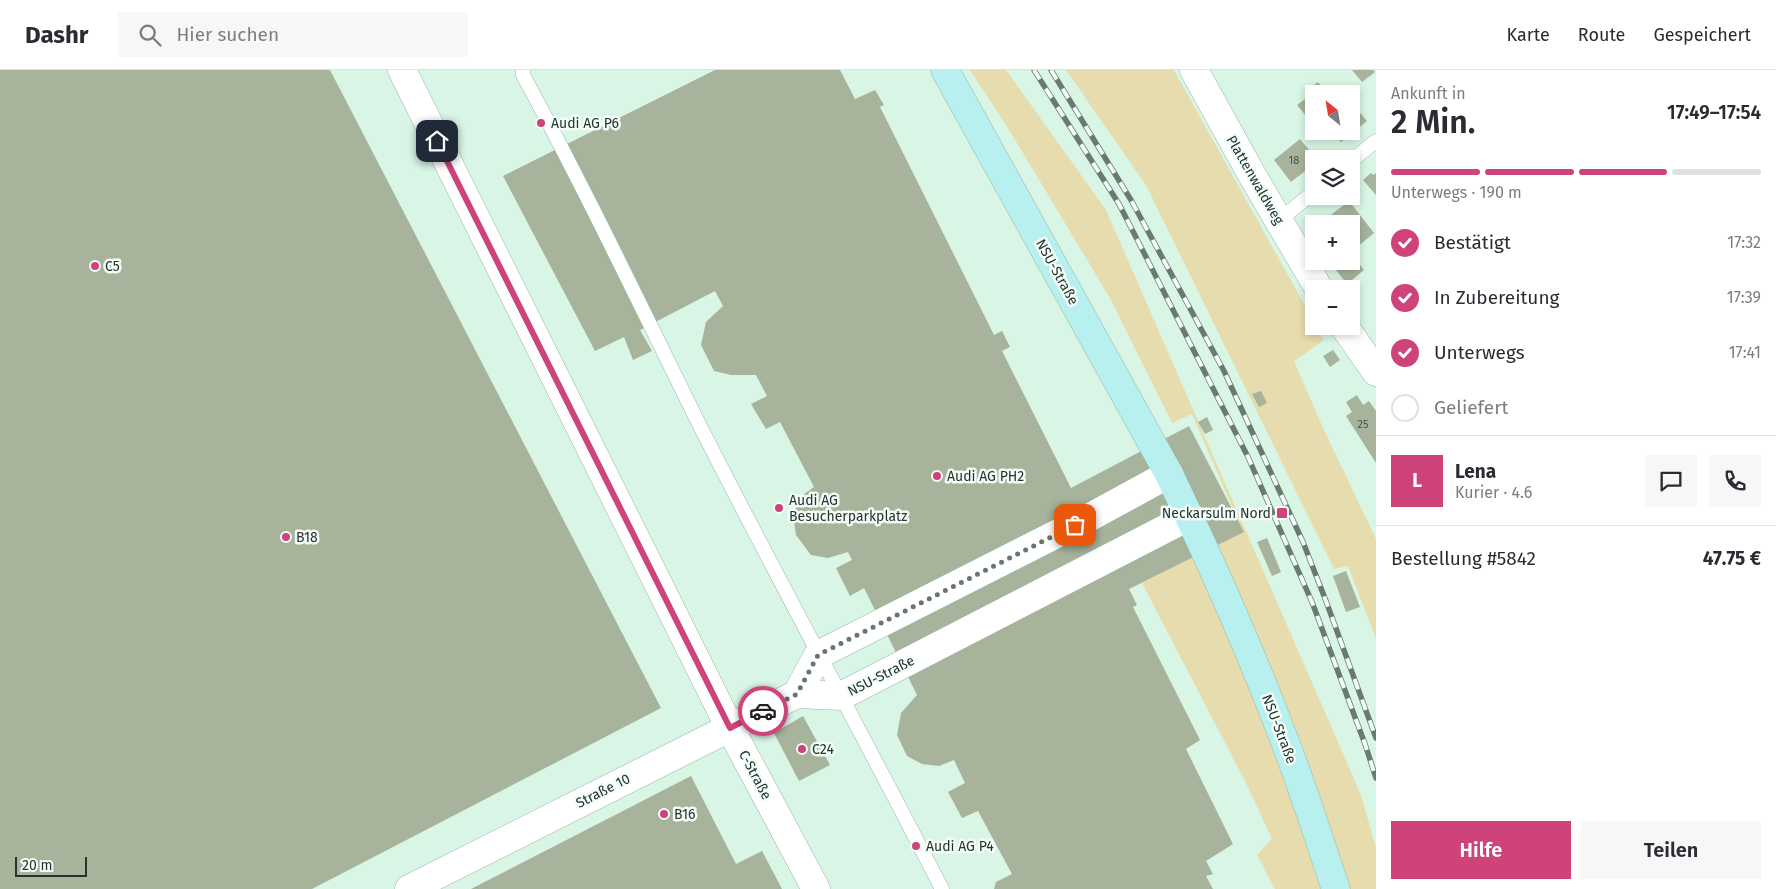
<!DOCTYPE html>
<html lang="de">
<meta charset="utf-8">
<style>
body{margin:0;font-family:"Fira Sans",sans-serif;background:#f7f7f7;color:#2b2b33;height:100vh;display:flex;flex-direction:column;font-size:19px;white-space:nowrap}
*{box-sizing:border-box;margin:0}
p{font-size:16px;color:#7c7c81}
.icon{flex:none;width:28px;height:28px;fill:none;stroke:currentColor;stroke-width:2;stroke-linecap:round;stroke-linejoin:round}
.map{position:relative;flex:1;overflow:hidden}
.sheet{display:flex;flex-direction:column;background:#fff;width:400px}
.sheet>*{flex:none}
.needle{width:32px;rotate:330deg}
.tools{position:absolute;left:1305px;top:15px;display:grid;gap:10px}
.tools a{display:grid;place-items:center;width:55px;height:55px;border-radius:0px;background:#fff;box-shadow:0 2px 8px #0003;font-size:25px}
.scale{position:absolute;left:15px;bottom:12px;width:72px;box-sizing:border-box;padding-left:5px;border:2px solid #28332d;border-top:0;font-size:14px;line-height:18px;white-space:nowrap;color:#28332d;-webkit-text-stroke:4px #f2fdf7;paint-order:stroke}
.pin{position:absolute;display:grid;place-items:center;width:42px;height:42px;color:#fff;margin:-21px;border-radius:10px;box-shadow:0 2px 8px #0006}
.courier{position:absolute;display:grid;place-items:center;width:50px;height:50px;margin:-25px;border:4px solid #ce4379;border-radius:50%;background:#fff;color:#222;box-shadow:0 1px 6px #0007}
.overview em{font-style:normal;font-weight:600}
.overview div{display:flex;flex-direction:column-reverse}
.overview{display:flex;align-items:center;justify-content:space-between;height:85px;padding:0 15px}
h1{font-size:32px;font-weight:600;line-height:38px}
.bar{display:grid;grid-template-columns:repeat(4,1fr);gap:8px 5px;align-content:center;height:60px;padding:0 15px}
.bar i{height:6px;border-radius:4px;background:#e1e1e2}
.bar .current{background:#ce4379}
.bar p{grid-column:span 4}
.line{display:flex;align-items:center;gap:12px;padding:0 15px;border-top:1px solid #e1e1e2}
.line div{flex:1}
.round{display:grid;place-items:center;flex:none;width:52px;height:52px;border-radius:0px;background:#f7f7f7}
ol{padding:0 15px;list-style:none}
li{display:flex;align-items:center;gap:15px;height:55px}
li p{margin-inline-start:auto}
li .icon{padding:5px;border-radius:50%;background:#ce4379;color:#fff;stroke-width:4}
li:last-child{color:#7c7c81}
li i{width:28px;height:28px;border:2px solid #e1e1e2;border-radius:50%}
.action{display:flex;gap:10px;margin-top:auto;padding:10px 15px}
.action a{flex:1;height:58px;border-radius:0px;background:#ce4379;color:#fff;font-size:20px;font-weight:600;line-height:58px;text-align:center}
.action a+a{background:#f7f7f7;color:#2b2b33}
header{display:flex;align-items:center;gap:30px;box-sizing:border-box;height:70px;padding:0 25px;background:#fff;border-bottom:1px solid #e1e1e2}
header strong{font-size:24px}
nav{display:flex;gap:28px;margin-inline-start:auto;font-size:18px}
.search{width:350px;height:45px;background:#f7f7f7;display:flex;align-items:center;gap:12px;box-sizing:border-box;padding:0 18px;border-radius:0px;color:#7c7c81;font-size:19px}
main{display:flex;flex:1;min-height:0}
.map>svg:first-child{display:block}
</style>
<header>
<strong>Dashr</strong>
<div class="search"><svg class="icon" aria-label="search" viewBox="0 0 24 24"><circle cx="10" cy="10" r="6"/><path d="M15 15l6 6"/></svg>Hier suchen</div>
<nav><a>Karte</a><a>Route</a><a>Gespeichert</a></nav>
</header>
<main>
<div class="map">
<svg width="1376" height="819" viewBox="0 0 1376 819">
<rect width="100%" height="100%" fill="#d8f5e5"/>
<!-- green -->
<g fill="#e6dcad">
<polygon points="970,0 1006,0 1106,140 1361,725 1376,778 1376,819 1275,819 1257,785 1272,769 1247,715 1142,513 1243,462 1192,344 1172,353 1110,228 1008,58"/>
<polygon points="1066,0 1174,0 1314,252 1314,256 1316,256 1324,270 1294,291 1323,358 1376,469 1376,569 1348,496 1334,499 1146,115"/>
</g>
<!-- building -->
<g fill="#a7b39b">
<polygon points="0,0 330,0 661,638 312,819 0,819"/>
<polygon points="715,0 840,0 855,29 875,20 884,35 880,37 994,265 1002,261 1010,277 1002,281 1071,418 1189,356 1244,462 1129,519 1137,535 1133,537 1200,670 1186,679 1233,774 1206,791 1213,804 1206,806 1213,819 994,819 996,812 1012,804 978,741 962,748 948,722 965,713 954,690 939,696 922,694 907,686 897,665 901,643 917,625 864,518 850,526 836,498 852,490 848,482 828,488 811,485 796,465 793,445 800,427 814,417 780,352 766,359 751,334 767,326 756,305 731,305 714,301 701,275 706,252 723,236 715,221 640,260 652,281 633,290 624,267 595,281 503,106"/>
<polygon points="1352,0 1373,0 1375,2 1362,12"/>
<polygon points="1318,12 1328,24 1314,24 1314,51 1312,53 1297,35 1309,26 1305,22"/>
<polygon points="1351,32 1367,51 1341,72 1332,61 1351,61"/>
<polygon points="1300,69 1317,89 1314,89 1314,94 1291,112 1274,90"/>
<polygon points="1371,103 1373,105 1376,103 1376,125 1363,110"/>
<polygon points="1349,131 1374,163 1351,182 1351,154 1319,154"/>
<polygon points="1351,183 1364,200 1347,214 1332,195 1337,191 1351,191"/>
<polygon points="1333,280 1340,290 1330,297 1323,286"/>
<polygon points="1261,321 1267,333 1259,337 1252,324"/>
<polygon points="1357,325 1363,335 1369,331 1376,341 1376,393 1346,346 1352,342 1346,332"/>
<polygon points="1207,347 1213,360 1205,364 1198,352"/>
<polygon points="1267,468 1281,502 1272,506 1257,472"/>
<polygon points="1346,501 1360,537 1346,542 1333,506"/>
<polygon points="803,646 830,695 799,711 774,663"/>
<polygon points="691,706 736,794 762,781 782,819 471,819"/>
</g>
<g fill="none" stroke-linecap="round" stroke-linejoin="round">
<!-- service casing -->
<g stroke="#9bb7a7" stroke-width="15">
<g id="service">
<path d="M523 0V5C585 119 641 237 699 354 778 510 862 663 942 819"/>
<polyline points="1351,91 1376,71"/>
<polyline points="1278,151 1314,122"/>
</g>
</g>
<!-- minor casing -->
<g stroke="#9bb7a7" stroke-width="29">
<g id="minor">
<polyline points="402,0 730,658 816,819"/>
<polyline points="1194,0 1252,105 1319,219"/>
<polyline points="1344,256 1376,302"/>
<polyline points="797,624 818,585 1092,446 1169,404"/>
<polyline points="409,819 797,624 841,626 1190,446"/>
</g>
</g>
<!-- secondary casing -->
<g stroke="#9bb7a7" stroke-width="29">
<path id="secondary" d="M945 0 1169 404C1211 492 1251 581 1285 672 1304 720 1319 770 1336 819"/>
</g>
<!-- service -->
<use href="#service" stroke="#fff" stroke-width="14"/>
<!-- minor -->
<use href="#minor" stroke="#fff" stroke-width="28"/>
<!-- secondary -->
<use href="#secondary" stroke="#b7f0ef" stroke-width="28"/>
<!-- rail casing -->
<g stroke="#697a71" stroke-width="5.5">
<g id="rail">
<polyline points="1034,0 1119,134 1248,387 1312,532 1365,674 1376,708"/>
<polyline points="1051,0 1131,130 1224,301 1303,472 1326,531 1376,668"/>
</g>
</g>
<!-- rail -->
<use href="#rail" stroke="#f2fdf7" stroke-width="4" stroke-dasharray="11" stroke-linecap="butt"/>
</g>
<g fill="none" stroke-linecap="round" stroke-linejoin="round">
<!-- done -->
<polyline stroke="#66776d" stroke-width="5" stroke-dasharray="0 9" points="763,641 797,624 818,585 1075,455"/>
<!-- route -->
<polyline stroke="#ce4379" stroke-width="6" points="437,71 730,658 763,641"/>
</g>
<!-- markers -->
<g fill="#ce4379" stroke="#f2fdf7" stroke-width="2">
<circle cx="541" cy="53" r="5"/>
<circle cx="95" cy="196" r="5"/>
<circle cx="937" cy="406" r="5"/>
<circle cx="779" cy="438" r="5"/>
<rect x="1276" y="437" width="12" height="12" rx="2.5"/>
<circle cx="286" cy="467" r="5"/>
<circle cx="802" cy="679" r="5"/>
<circle cx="664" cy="744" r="5"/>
<circle cx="916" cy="776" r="5"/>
</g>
<g text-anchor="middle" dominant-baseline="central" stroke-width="5" stroke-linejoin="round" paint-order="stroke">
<!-- number labels -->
<g font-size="11" fill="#485348">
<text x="1294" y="90">18</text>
<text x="1363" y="354">25</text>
</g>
<!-- poi labels -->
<g font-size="14" fill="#28332d" stroke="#f2fdf7" text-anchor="start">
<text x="551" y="53">Audi AG P6</text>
<text x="105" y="196">C5</text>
<text x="947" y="406">Audi AG PH2</text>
<text x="789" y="430">Audi AG<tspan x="789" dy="16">Besucherparkplatz</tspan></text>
<text x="1271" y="443" text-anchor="end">Neckarsulm Nord</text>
<text x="296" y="467">B18</text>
<text x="812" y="679">C24</text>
<text x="674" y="744">B16</text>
<text x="926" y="776">Audi AG P4</text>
</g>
<!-- street labels -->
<g font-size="14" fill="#28332d" stroke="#f2fdf7">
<text transform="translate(1255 110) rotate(60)">Plattenwaldweg</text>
<text transform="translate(1057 202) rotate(61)">NSU-Straße</text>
<text transform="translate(881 606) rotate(-27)">NSU-Straße</text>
<text transform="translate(1279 659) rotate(69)">NSU-Straße</text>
<text transform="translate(755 705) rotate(62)">C-Straße</text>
<text transform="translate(603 721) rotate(-27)">Straße 10</text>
</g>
</g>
</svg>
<div class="tools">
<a><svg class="needle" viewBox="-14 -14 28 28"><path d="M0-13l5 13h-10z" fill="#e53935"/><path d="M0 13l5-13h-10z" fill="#7c7c81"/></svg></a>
<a><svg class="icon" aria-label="layers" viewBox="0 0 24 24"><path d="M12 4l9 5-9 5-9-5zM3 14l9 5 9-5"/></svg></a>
<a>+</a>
<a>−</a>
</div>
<div class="scale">20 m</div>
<div class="pin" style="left:1075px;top:455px;background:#ea580c"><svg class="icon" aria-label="bag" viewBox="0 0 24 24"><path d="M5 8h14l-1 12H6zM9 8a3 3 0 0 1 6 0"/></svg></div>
<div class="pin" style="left:437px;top:71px;background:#1f2937"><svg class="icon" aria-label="home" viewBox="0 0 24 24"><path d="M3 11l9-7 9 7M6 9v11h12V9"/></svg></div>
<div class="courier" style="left:763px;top:641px"><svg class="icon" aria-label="car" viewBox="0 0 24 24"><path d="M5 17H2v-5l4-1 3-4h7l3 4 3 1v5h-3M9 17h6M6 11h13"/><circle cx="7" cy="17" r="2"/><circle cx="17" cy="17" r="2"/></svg></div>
</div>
<section class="sheet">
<div class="overview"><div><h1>2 Min.</h1><p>Ankunft in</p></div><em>17:49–17:54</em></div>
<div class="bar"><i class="current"></i><i class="current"></i><i class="current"></i><i></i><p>Unterwegs · 190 m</p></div>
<ol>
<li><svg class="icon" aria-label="check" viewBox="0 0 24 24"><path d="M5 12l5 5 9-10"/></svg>Bestätigt<p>17:32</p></li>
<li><svg class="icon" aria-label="check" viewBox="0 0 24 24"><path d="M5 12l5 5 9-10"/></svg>In Zubereitung<p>17:39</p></li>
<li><svg class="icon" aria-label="check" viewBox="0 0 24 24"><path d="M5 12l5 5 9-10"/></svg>Unterwegs<p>17:41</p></li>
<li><i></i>Geliefert</li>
</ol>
<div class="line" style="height:90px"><b class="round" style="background:#ce4379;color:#fff">L</b><div><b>Lena</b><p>Kurier · 4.6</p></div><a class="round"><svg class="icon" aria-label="chat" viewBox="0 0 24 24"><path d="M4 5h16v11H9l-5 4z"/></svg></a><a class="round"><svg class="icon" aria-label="phone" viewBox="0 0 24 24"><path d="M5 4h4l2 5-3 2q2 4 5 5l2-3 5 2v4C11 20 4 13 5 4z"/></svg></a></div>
<div class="line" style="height:65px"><div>Bestellung #5842</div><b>47.75 €</b></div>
<div class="action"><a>Hilfe</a><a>Teilen</a></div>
</section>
</main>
